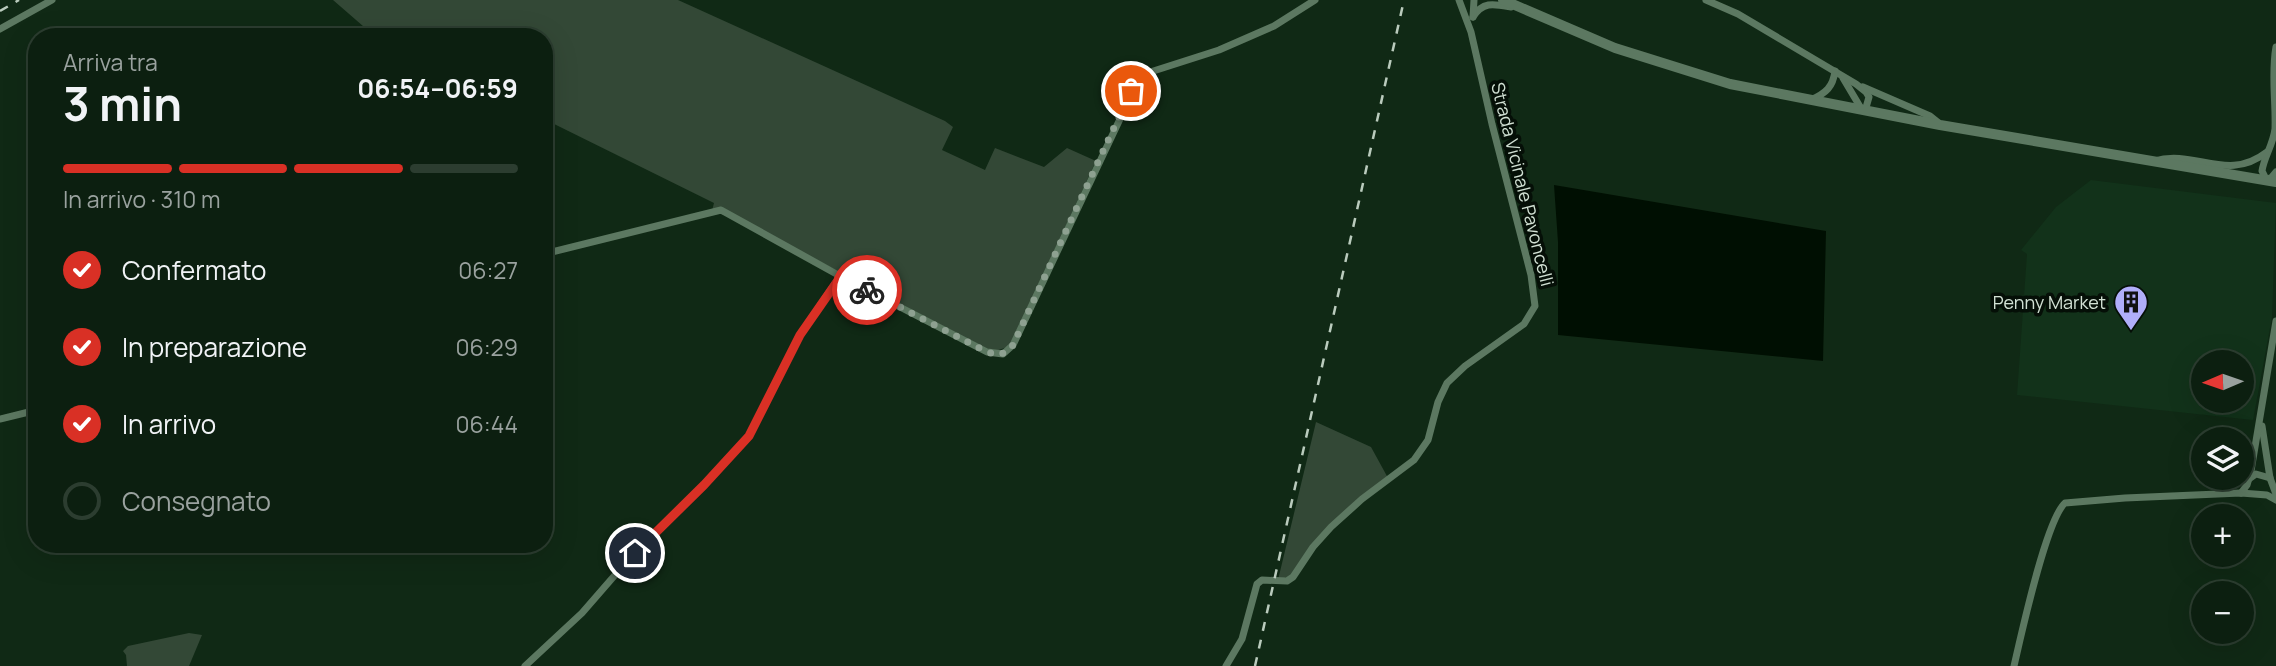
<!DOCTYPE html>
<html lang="it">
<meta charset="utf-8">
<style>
body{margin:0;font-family:Manrope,sans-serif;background:#152719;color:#f1f3f6;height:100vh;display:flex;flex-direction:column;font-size:26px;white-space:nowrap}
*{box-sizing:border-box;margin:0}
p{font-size:23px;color:#9aa29f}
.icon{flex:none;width:38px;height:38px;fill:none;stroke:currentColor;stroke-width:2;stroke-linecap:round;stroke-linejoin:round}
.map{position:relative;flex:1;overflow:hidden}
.drawer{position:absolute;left:28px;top:28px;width:525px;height:525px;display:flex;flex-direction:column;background:#0c1f10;border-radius:28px;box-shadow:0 7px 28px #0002,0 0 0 2px #2c3d30}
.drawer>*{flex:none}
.needle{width:46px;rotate:268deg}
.controls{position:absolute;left:2191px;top:350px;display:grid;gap:14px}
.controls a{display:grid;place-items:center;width:63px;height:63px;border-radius:50%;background:#0c1f10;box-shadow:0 7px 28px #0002,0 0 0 2px #2c3d30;font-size:35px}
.pin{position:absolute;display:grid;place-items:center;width:60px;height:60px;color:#fff;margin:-30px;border:4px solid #fff;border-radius:50%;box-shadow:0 2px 7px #0007}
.courier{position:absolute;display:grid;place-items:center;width:70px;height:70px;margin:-35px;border:5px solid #d93025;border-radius:50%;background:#fff;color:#222;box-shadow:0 2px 9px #0007}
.summary em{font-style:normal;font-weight:700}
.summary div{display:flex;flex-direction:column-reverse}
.summary{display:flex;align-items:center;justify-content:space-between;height:119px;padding:0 35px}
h1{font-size:46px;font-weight:700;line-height:52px}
.bar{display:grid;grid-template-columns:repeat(4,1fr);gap:10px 7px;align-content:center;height:84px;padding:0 35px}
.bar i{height:9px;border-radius:5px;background:#2c3d30}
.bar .selected{background:#d93025}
.bar p{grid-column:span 4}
ol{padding:0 35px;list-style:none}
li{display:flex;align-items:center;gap:21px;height:77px}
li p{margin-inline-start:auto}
li .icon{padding:7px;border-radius:50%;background:#d93025;color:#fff;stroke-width:4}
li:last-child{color:#9aa29f}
li i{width:38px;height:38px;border:4px solid #2c3d30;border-radius:50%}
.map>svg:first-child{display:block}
</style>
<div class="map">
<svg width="2276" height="666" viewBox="0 0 2276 666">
<rect width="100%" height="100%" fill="#102915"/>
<!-- built -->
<path fill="#12321a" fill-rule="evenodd" d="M2091 180 2276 203 2272 317 2253 420 2017 395 2027 254 2021 250 2056 207ZM2203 362H2242V401H2203Z"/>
<!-- green -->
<g fill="#334836">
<polygon points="333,0 678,0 945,121 953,127 942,150 985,170 995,148 1044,167 1067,148 1096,161 1010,346 993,352 744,222 712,211 714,203 544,119 544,37 379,37 371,33"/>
<polygon points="1316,422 1371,447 1388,478 1357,502 1291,576 1278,580"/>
<polygon points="189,633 202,635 189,666 127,666 126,655 123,651 128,646"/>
</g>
<!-- water -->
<polygon fill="#000f02" points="1554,185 1826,231 1823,361 1558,335 1558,242"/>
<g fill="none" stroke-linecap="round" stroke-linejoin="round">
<!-- minor -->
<g stroke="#5c7861" stroke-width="7">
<polyline points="1706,0 1738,14 1856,84 1866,92 1869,97 1865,111"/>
<path d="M1473 17C1483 1 1494 4 1511 7"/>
<polyline points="1473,17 1474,0"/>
<polyline points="0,29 52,0"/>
<path d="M2276 47C2271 74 2276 102 2275 129 2273 145 2264 157 2262 171L2266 179 2271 178 2276 172"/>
<polyline points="1843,78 1862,110"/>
<polyline points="1863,87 1930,116 1940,124"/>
<path d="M1811 100C1826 93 1833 87 1835 71"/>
<path d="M2154 161C2196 149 2227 183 2267 152"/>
<polyline points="544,254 721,210 840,276 987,352 1003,354 1013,345 1138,81 1144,74 1219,50 1274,26 1315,0"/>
<polyline points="0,419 37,410"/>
<polyline points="2262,426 2270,478 2276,494"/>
<polyline points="2249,479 2256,474 2270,478"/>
<polyline points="2241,493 2247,485 2251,471 2276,321"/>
<polyline points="525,666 582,613 622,567 704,485 749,436 800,335 840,276"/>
<polyline points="1226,666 1242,639 1257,584 1262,580 1287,581 1293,577 1313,547 1331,527 1362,499 1414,460 1428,440 1438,402 1447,383 1465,366 1524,324 1535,306 1531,275 1492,124 1471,32 1459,0"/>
<path d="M2014 666C2021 636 2046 520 2065 503L2125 498 2241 493 2267 495 2276 500"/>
</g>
<!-- secondary -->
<polyline stroke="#5c7861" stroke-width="10" points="1503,0 1615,48 1730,84 1940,125 2276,182"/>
<!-- rail -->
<g stroke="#bacbbd" stroke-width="2.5" stroke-dasharray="9 9" stroke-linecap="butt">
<polyline points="0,11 19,0"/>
<polyline points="1255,666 1404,0"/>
</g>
</g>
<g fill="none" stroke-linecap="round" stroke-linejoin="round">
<!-- done -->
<path stroke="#8ea191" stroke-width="7" stroke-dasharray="0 12.6" d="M867 290 987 352C999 356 1005 355 1013 345L1131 91"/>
<!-- route -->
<polyline stroke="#d93025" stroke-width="9" points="635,553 704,485 749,436 800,335 841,276 867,290"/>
</g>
<!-- icons -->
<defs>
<g id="building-pin" transform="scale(1.75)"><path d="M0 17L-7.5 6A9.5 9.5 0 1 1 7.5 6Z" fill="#b0aefa" stroke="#050f07"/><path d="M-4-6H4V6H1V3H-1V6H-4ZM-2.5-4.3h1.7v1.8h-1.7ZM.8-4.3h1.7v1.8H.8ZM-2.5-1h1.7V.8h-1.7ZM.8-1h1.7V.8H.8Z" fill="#111"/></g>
</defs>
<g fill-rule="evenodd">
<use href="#building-pin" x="2131" y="302"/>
</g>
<g text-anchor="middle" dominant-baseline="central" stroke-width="7" stroke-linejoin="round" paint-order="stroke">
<!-- street labels -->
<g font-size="18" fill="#d2e1d4" stroke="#050f07">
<text transform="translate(1523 184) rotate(76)">Strada Vicinale Pavoncelli</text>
</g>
<!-- poi labels -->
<g font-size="18" fill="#d2e1d4" stroke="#050f07" text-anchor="end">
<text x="2106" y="302">Penny Market</text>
</g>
</g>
</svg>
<div class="controls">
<a><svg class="needle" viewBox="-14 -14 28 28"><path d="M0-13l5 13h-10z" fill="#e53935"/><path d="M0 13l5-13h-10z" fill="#9aa29f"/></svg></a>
<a><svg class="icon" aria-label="layers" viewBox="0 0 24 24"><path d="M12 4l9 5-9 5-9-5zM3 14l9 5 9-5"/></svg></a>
<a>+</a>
<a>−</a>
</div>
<div class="pin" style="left:1131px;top:91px;background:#ea580c"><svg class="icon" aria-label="bag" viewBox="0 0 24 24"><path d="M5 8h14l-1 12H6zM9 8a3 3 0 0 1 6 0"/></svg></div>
<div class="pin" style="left:635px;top:553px;background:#1f2937"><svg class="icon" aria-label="home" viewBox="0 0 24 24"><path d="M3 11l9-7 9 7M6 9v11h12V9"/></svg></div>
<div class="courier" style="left:867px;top:290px"><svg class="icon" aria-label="bike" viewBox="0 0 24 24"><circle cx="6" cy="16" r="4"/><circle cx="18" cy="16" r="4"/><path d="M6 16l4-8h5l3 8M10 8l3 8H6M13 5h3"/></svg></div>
<section class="drawer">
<div class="summary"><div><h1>3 min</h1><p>Arriva tra</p></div><em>06:54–06:59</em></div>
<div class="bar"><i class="selected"></i><i class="selected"></i><i class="selected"></i><i></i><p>In arrivo · 310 m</p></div>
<ol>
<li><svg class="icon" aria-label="check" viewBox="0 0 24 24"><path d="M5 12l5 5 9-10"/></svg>Confermato<p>06:27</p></li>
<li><svg class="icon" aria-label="check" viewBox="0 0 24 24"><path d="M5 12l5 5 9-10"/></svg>In preparazione<p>06:29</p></li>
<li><svg class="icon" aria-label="check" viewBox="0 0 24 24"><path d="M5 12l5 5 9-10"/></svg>In arrivo<p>06:44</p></li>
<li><i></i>Consegnato</li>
</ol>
</section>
</div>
